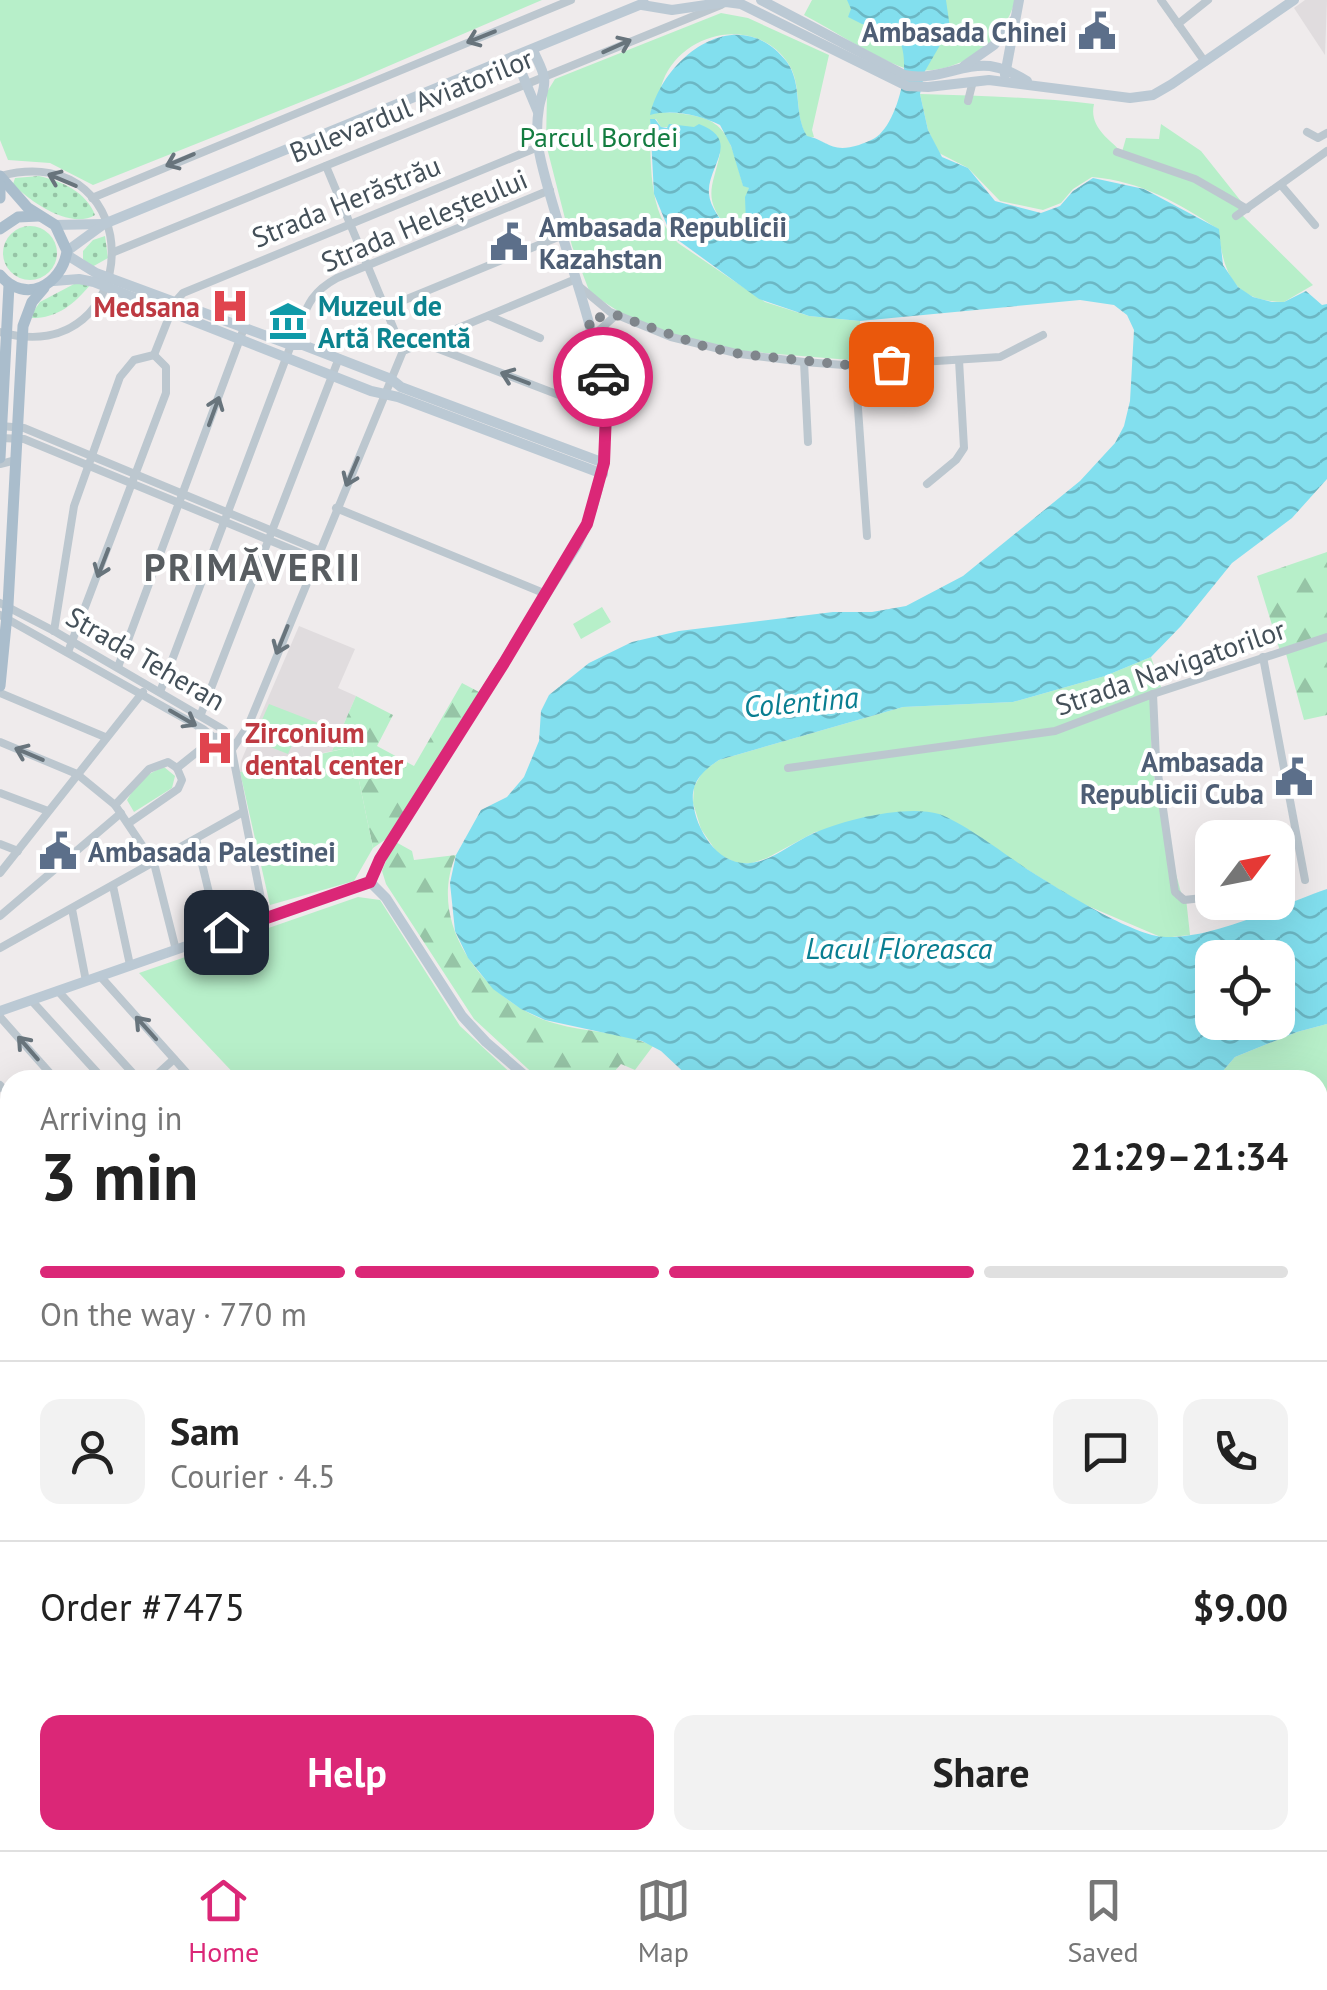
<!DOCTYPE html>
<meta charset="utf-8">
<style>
body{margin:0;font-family:"PT Sans",sans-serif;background:#f2f2f2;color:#222;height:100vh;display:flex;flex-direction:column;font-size:38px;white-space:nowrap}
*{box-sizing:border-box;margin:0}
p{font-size:32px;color:#767676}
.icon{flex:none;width:55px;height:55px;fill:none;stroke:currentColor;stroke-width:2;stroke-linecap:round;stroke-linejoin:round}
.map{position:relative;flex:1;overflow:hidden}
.panel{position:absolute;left:0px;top:1070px;width:1328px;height:780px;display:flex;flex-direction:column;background:#fff;border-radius:30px 30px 0 0;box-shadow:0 10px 40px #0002}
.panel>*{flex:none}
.needle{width:65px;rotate:58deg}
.controls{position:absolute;left:1195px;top:820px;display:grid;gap:20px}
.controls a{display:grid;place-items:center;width:100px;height:100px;border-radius:20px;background:#fff;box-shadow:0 10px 40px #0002;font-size:50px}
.pin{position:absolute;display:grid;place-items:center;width:85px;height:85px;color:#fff;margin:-42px;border-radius:20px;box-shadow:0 5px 15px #0006}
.courier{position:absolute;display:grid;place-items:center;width:100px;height:100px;margin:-50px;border:8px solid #db2777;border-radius:50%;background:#fff;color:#222;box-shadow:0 2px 12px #0007}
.head em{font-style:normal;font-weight:700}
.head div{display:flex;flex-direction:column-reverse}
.head{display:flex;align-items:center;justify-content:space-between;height:170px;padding:0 40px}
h1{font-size:65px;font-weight:700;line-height:75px}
.bar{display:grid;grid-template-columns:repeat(4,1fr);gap:15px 10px;align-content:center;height:120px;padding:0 40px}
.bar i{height:12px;border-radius:8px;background:#e0e0e0}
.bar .active{background:#db2777}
.bar p{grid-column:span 4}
.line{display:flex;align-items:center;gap:25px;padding:0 40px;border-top:2px solid #e0e0e0}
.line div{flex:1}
.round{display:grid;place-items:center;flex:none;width:105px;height:105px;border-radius:20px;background:#f2f2f2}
.action{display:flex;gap:20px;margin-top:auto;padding:20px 40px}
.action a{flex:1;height:115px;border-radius:20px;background:#db2777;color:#fff;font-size:40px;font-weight:700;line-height:115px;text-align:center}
.action a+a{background:#f2f2f2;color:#222}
.tabs{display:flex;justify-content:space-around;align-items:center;height:140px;border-top:2px solid #e0e0e0;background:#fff;font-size:28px;color:#767676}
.tabs a{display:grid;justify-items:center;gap:5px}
.tabs .active{color:#db2777}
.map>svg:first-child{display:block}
</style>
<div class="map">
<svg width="1327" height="1850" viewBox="0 0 1327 1850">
<defs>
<pattern id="grass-dots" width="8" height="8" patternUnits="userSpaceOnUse" patternTransform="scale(2.5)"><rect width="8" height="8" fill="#b7efc9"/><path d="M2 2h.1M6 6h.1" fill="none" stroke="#96c4a6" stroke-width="1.8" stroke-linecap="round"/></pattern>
<pattern id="forest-firs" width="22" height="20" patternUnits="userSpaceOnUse" patternTransform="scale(2.5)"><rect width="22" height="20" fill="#b7efc9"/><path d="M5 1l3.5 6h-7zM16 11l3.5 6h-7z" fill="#96c4a6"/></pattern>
<pattern id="water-waves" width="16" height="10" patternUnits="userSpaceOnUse" patternTransform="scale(2.5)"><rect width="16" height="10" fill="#82dfee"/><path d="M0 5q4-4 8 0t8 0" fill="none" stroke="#6cb7c4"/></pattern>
</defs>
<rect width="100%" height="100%" fill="#efebec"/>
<!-- commercial -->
<polygon fill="#fcf3e2" points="611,1840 849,1840 855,1850 615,1850"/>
<!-- education -->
<g fill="#e0dcde">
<polygon points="1305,0 1327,0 1325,55 1294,8"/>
<polygon points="299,626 355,649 338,688 356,696 332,751 240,772 241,761"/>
</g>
<!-- grass -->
<g fill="url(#grass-dots)">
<path d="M39 176C62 181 86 192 95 215 71 230 30 202 13 184L15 178Z"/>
<circle cx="30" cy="253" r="27"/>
<polygon points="105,236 108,258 92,267 83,259 83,251 93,240"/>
<path d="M74 284H91C73 305 57 319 29 318L40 302Z"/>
</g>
<!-- forest -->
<g fill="url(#forest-firs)">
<polygon points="1327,552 1327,715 1304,720 1285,650 1280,651 1257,576"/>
<polygon points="462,683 479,692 389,837 373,848 352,747 332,751 356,696 393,715 377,746 414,766"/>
<path d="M394 841 412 851 414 860 456 855C426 924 484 998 547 1021 582 1033 619 1030 653 1046L635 1070 621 1064 607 1080H540L474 1019 386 884 382 871Z"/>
</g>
<!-- green -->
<g fill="#b7efc9">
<polygon points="0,0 542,0 356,80 93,185 50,163 8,160 0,140"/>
<path d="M812 0H1015C1004 45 954 78 908 69 884 63 829 28 804 15Z"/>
<path d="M721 13 748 18 829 55 812 130 814 137H807C793 113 803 86 788 63 756 16 683 30 663 81 659 90 660 103 659 112 724 115 727 126 743 185L749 188 746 225 737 231 729 230C702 198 712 189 720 154L695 127H661L656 119H650C651 160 647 212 678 243L765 302 809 316 860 321 862 361 730 350 697 343 629 318 590 293 572 246 546 144 547 92 555 79Z"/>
<path d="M920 94C978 96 1036 97 1094 104 1089 126 1107 138 1122 152L1126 138 1159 139 1161 124 1201 151 1244 205 1242 215 1313 285 1284 302C1232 301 1224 273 1218 229 1179 203 1140 181 1092 177L1073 189 1061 203 1043 210 1000 201 968 168 939 153 928 130Z"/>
<polygon points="602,607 611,622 581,639 573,624"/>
<path d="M1151 657 1161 687C1135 738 1168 842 1182 896L1186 898 1190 935 1163 938 1081 903 938 814 815 832 767 858 752 863H737L718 854 701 829 693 803 694 787 703 771 719 760 903 707 1013 702 1105 676Z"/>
<polygon points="269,704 318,723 310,743 295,738 288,754 253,740"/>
<polygon points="352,747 373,848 354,881 270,905 240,772"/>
<path d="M164 767 175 776 172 788 134 812 127 800C137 783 145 774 164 767Z"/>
<polygon points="358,897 380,900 460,1026 518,1080 240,1080 139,973"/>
<polygon points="1327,1024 1327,1093 1318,1098 1318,1080 1215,1080 1235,1057 1297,1032"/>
<polygon points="1327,1239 1327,1372 1318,1433 1318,1241"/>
<polygon points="10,1626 10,1840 88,1840 91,1850 0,1850 0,1629"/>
<polygon points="893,1840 952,1840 922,1850 896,1850"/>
</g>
<!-- water -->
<path fill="url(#water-waves)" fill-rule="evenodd" d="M847 0H946L950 28 925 71 920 94 928 130 942 157 968 168 995 201 1041 213 1060 206 1073 191 1093 178 1144 189 1219 229 1223 265 1238 287 1253 297 1272 302H1284L1306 291 1322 305 1327 304V479L1292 518 1232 563 1181 626 1151 657 1105 676 1013 702 903 707 719 760C704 770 691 781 693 802 696 830 718 866 750 863 772 861 792 843 812 834 841 820 907 804 939 814 964 823 1006 855 1030 871 1059 889 1134 937 1166 937 1216 938 1280 905 1327 889V1024L1297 1032 1235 1057 1215 1080H692L661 1051 642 1041 545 1020 521 1009 493 989 468 958 455 931 450 883 456 855 481 810 507 797 524 777 539 741 541 711 549 695 589 663 632 642 679 631 833 612H872L906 606 963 576 1080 481 1115 443 1124 426 1130 401 1134 330 1127 315 1114 305 1080 300 860 321 809 316 759 299 671 235 654 194 650 119H655L661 127 667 128 669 124 694 127 699 124C743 141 706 167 709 194 710 207 721 220 729 230L737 231 746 225 745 197 749 188 743 186 731 146 720 125C699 115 673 109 650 115 664 55 739 0 787 62 803 85 793 113 807 136 828 140 830 154 859 145 867 142 875 139 880 134 900 115 916 49 892 31L862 24 848 17 851 9ZM1212 958H1278V1022H1212Z"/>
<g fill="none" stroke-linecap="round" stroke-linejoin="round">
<!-- street -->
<g stroke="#bcc7cf" stroke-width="8">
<polyline points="1161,0 1205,62"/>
<polyline points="1178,24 1208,0"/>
<polyline points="968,101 973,81"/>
<polyline points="1307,132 1318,138 1327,133"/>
<polyline points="1117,152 1195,179 1247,209"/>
<polyline points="326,166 403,351"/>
<path d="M0 176C153 137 145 373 0 332"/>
<polyline points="1281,185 1315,225"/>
<polyline points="92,198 571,0"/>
<polyline points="1236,216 1327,151"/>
<polyline points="114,252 721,5"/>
<polyline points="580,287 610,312 671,337 740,354 804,362 857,366 1000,357 1043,335"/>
<polyline points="385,308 563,235"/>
<polyline points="489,316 540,338"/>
<polyline points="593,336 616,315"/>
<polyline points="423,343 606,413"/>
<polyline points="154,355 175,302 183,293 538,147"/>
<polyline points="804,362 808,442"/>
<polyline points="855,366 867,536"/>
<polyline points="1,426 24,428 318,550"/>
<polyline points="1,438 24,439 315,559"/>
<polyline points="0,464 16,460"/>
<polyline points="927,484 956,460 964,448 959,360"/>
<polyline points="336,508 546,594"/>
<polyline points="0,603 54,631 224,730 230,741 265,919"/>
<polyline points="0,615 203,729 231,751"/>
<polyline points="54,631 74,506 120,377 134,360 154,355"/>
<polyline points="68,652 166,393 166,367 154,355"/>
<polyline points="1263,657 1305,880"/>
<polyline points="118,667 244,328"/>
<path d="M160 692 291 345C306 315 304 296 337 278L550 190"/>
<polyline points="0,693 105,737"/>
<polyline points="1153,694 1156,760 1175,892 1184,900 1212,897"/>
<polyline points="201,714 339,358"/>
<polyline points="0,742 77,774 115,805 154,863 176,950"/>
<polyline points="231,751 248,726 403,351 576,279"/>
<polyline points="177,768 216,737"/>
<polyline points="788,768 1055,731 1153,694 1327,637"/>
<polyline points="0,793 48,811"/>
<polyline points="115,805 149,769 168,762 177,768"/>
<polyline points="129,823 178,789 182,780 177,768"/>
<polyline points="196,839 219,934"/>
<polyline points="0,844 18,851"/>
<polyline points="0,873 143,692"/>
<polyline points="113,886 130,965"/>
<polyline points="72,909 86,981"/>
<polyline points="0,916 121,813"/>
<polyline points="0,948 243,812"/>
<polyline points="100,976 193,1080"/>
<polyline points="58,991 139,1080"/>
<polyline points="31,1000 104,1080"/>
<polyline points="0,1017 56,1080"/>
<polyline points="151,1080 174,1059"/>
<polyline points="0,1085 10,1097"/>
<polyline points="0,1165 10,1176"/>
<polyline points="0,1211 10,1222"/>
<polyline points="1318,1236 1327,1234"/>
<polyline points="0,1289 10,1301"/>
<polyline points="0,1360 10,1371"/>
<polyline points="0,1436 10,1431"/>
<polyline points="0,1444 10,1465"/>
<polyline points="1318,1517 1327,1520"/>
<polyline points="1318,1577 1327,1579"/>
<polyline points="0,1594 10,1590"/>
<polyline points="1318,1636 1327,1638"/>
<polyline points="1318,1694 1327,1697"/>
<polyline points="1318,1762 1327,1764"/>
<polyline points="1318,1829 1327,1832"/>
<polyline points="249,1840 251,1850"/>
<polyline points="315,1840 319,1850"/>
<polyline points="1116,1840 1156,1850"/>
<polyline points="187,1850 214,1840"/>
<polyline points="497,1850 503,1840"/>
</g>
<!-- secondary -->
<g stroke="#bbc9d4" stroke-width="10">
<path d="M761 0 904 75C935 82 961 63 990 66 1004 68 1015 74 1027 81"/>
<polyline points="642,5 672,10 726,2 741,4 907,86 928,87 989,80 1130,98 1153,95 1172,84 1294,0"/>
<polyline points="515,57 538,112"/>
<polyline points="964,66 994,45 1014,20"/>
<polyline points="1005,75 1019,0"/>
<polyline points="55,225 103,224"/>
<polyline points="67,251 104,224 644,3"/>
<polyline points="67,255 96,273 291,345 303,345 391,379 401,387 604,463"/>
<polyline points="54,281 79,279 94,282 371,391 398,397 603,474"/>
<path d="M370 882 380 859 577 545C645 411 572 293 541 161 537 144 536 125 539 108 540 99 546 87 544 78 543 69 536 58 533 50"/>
<polyline points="370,882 386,898 462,1016 486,1042 530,1080"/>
<polyline points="0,1011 370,882"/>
<polyline points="1318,1109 1327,1104"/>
<polyline points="1318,1148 1327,1166"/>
<polyline points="1318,1463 1327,1408"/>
<polyline points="0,1527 10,1523"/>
<polyline points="93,1840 97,1850"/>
<polyline points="531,1840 556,1850"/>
<polyline points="604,1840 607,1850"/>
<polyline points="1229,1850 1232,1840"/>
</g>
<!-- primary -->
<g stroke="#aabdcc" stroke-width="11">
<path d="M0 176 28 208 55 225 67 251C62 285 25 305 0 275"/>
<polyline points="0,185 0,198"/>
<polyline points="0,229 18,217 39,216"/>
<polyline points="0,458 9,285"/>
<polyline points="0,686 8,605 23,326 32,302 44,288"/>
<polyline points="1318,1475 1327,1464"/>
<polyline points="1318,1496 1327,1485"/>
<polyline points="334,1850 361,1840"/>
<polyline points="373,1850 401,1840"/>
</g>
<!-- tram -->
<g stroke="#adb1b7" stroke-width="2.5">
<polyline points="1318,1483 1327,1471"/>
<polyline points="358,1850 386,1840"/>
</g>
</g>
<!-- one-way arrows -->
<defs><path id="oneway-shaft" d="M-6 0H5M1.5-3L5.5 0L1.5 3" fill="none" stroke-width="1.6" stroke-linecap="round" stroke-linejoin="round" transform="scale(2.5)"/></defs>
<g stroke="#68747c">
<use href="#oneway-shaft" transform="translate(481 37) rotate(158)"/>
<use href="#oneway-shaft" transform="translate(617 46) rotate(-24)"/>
<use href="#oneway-shaft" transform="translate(180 160) rotate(157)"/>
<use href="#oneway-shaft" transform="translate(62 180) rotate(-157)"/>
<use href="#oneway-shaft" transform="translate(515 378) rotate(-159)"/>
<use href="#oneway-shaft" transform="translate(214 411) rotate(-70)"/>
<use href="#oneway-shaft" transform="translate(352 472) rotate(113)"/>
<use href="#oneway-shaft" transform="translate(103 563) rotate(111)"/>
<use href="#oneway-shaft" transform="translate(282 640) rotate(112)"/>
<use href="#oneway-shaft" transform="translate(183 718) rotate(30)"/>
<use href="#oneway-shaft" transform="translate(29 754) rotate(-157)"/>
<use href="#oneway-shaft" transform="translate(146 1028) rotate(-132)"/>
<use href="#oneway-shaft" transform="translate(28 1048) rotate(-131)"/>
</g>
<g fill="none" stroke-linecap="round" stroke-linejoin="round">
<!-- done -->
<polyline stroke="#80868c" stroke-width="10" stroke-dasharray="0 18" points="603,377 588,319 616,315 703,346 740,354 857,366 891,364"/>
<!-- route -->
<polyline stroke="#db2777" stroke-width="12" points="226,932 370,882 380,859 504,663 587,524 604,463 606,413 603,377"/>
</g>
<!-- icons -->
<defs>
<g id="civic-bare" transform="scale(3)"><path d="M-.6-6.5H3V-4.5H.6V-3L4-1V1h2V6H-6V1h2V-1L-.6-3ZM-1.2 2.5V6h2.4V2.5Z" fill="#5c6f8a" stroke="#fff" stroke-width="2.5" paint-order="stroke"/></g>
<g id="hospital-bare" transform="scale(3)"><path d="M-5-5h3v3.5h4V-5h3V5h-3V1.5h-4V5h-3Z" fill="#e0444e" stroke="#fff" stroke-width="2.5" paint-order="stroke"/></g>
<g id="museum-bare" transform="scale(3)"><path d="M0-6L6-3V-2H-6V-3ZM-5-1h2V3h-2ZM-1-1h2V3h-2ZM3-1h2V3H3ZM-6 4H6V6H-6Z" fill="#0f9aa8" stroke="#fff" stroke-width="2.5" paint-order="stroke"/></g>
</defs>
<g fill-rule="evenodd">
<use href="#civic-bare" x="1097" y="31"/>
<use href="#civic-bare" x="509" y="242"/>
<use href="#hospital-bare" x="230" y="306"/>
<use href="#museum-bare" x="288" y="321"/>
<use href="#hospital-bare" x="215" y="748"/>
<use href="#civic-bare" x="1294" y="777"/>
<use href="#civic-bare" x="58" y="851"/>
</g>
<g text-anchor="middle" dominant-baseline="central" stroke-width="8" stroke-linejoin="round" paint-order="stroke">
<!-- service labels -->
<g font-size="28" font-weight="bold" fill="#4e5e75" stroke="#fff" text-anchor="end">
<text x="1067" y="31">Ambasada Chinei</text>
<text x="539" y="226" text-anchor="start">Ambasada Republicii<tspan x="539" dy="32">Kazahstan</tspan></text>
<text x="1264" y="761">Ambasada<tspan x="1264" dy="32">Republicii Cuba</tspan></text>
<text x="88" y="851" text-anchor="start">Ambasada Palestinei</text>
</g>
<!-- street labels -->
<g font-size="28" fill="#445059" stroke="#fff">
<text transform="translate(411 105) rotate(-22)">Bulevardul Aviatorilor</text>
<text transform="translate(346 201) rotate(-22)">Strada Herăstrău</text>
<text transform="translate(424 220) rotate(-23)">Strada Heleșteului</text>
<text transform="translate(146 658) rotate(30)">Strada Teheran</text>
<text transform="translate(1170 667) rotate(-19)">Strada Navigatorilor</text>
</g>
<!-- park labels -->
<g font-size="28" fill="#137c40" stroke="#fff">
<text x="599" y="136">Parcul Bordei</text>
</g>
<!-- culture labels -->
<g font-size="28" font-weight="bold" fill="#0d838f" stroke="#fff" text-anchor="start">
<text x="318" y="305">Muzeul de<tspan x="318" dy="32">Artă Recentă</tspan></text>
</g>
<!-- health labels -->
<g font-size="28" font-weight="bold" fill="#be3a42" stroke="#fff" text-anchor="end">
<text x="200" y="306">Medsana</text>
<text x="245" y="732" text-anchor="start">Zirconium<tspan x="245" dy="32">dental center</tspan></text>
</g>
<!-- water labels -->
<g font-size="30" font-style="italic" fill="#097e91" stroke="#fff">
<text transform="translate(801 701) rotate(-5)">Colentina</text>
<text x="899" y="947">Lacul Floreasca</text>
</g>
<!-- district labels -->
<g font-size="38" font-weight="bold" letter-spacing="2.5" fill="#585d61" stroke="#fff">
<text x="253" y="566">PRIMĂVERII</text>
</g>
</g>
</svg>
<div class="controls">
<a><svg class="needle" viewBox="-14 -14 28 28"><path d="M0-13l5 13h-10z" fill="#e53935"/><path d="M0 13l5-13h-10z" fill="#767676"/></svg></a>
<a><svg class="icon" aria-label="locate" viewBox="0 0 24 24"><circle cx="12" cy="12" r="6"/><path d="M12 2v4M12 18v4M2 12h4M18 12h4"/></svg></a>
</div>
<div class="pin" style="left:891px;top:364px;background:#ea580c"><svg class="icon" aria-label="bag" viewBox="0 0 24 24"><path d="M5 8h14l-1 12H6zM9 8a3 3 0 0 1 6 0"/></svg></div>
<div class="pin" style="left:226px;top:932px;background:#1f2937"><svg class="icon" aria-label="home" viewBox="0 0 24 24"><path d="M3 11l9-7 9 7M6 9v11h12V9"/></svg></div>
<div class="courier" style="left:603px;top:377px"><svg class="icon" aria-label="car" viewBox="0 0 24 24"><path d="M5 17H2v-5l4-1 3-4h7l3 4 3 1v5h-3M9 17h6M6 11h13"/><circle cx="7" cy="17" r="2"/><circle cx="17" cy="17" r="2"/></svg></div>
<section class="panel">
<div class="head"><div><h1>3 min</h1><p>Arriving in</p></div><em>21:29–21:34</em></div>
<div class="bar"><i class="active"></i><i class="active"></i><i class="active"></i><i></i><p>On the way · 770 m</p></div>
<div class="line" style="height:180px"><a class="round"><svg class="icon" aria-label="person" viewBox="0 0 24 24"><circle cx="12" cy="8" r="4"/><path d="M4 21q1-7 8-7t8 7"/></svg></a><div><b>Sam</b><p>Courier · 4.5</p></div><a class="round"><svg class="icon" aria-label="chat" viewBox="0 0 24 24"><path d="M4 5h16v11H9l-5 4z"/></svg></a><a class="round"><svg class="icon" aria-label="phone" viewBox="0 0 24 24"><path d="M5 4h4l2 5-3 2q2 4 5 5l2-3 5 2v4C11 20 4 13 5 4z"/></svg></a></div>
<div class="line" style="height:130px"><div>Order #7475</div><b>$9.00</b></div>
<div class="action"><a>Help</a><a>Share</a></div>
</section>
</div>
<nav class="tabs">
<a class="active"><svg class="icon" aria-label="home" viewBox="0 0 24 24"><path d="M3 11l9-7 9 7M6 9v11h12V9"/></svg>Home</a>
<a><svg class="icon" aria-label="map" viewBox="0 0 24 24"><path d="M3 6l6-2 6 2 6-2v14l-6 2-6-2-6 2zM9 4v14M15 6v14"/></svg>Map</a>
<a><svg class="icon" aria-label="saved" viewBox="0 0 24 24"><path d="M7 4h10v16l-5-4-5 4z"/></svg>Saved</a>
</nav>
